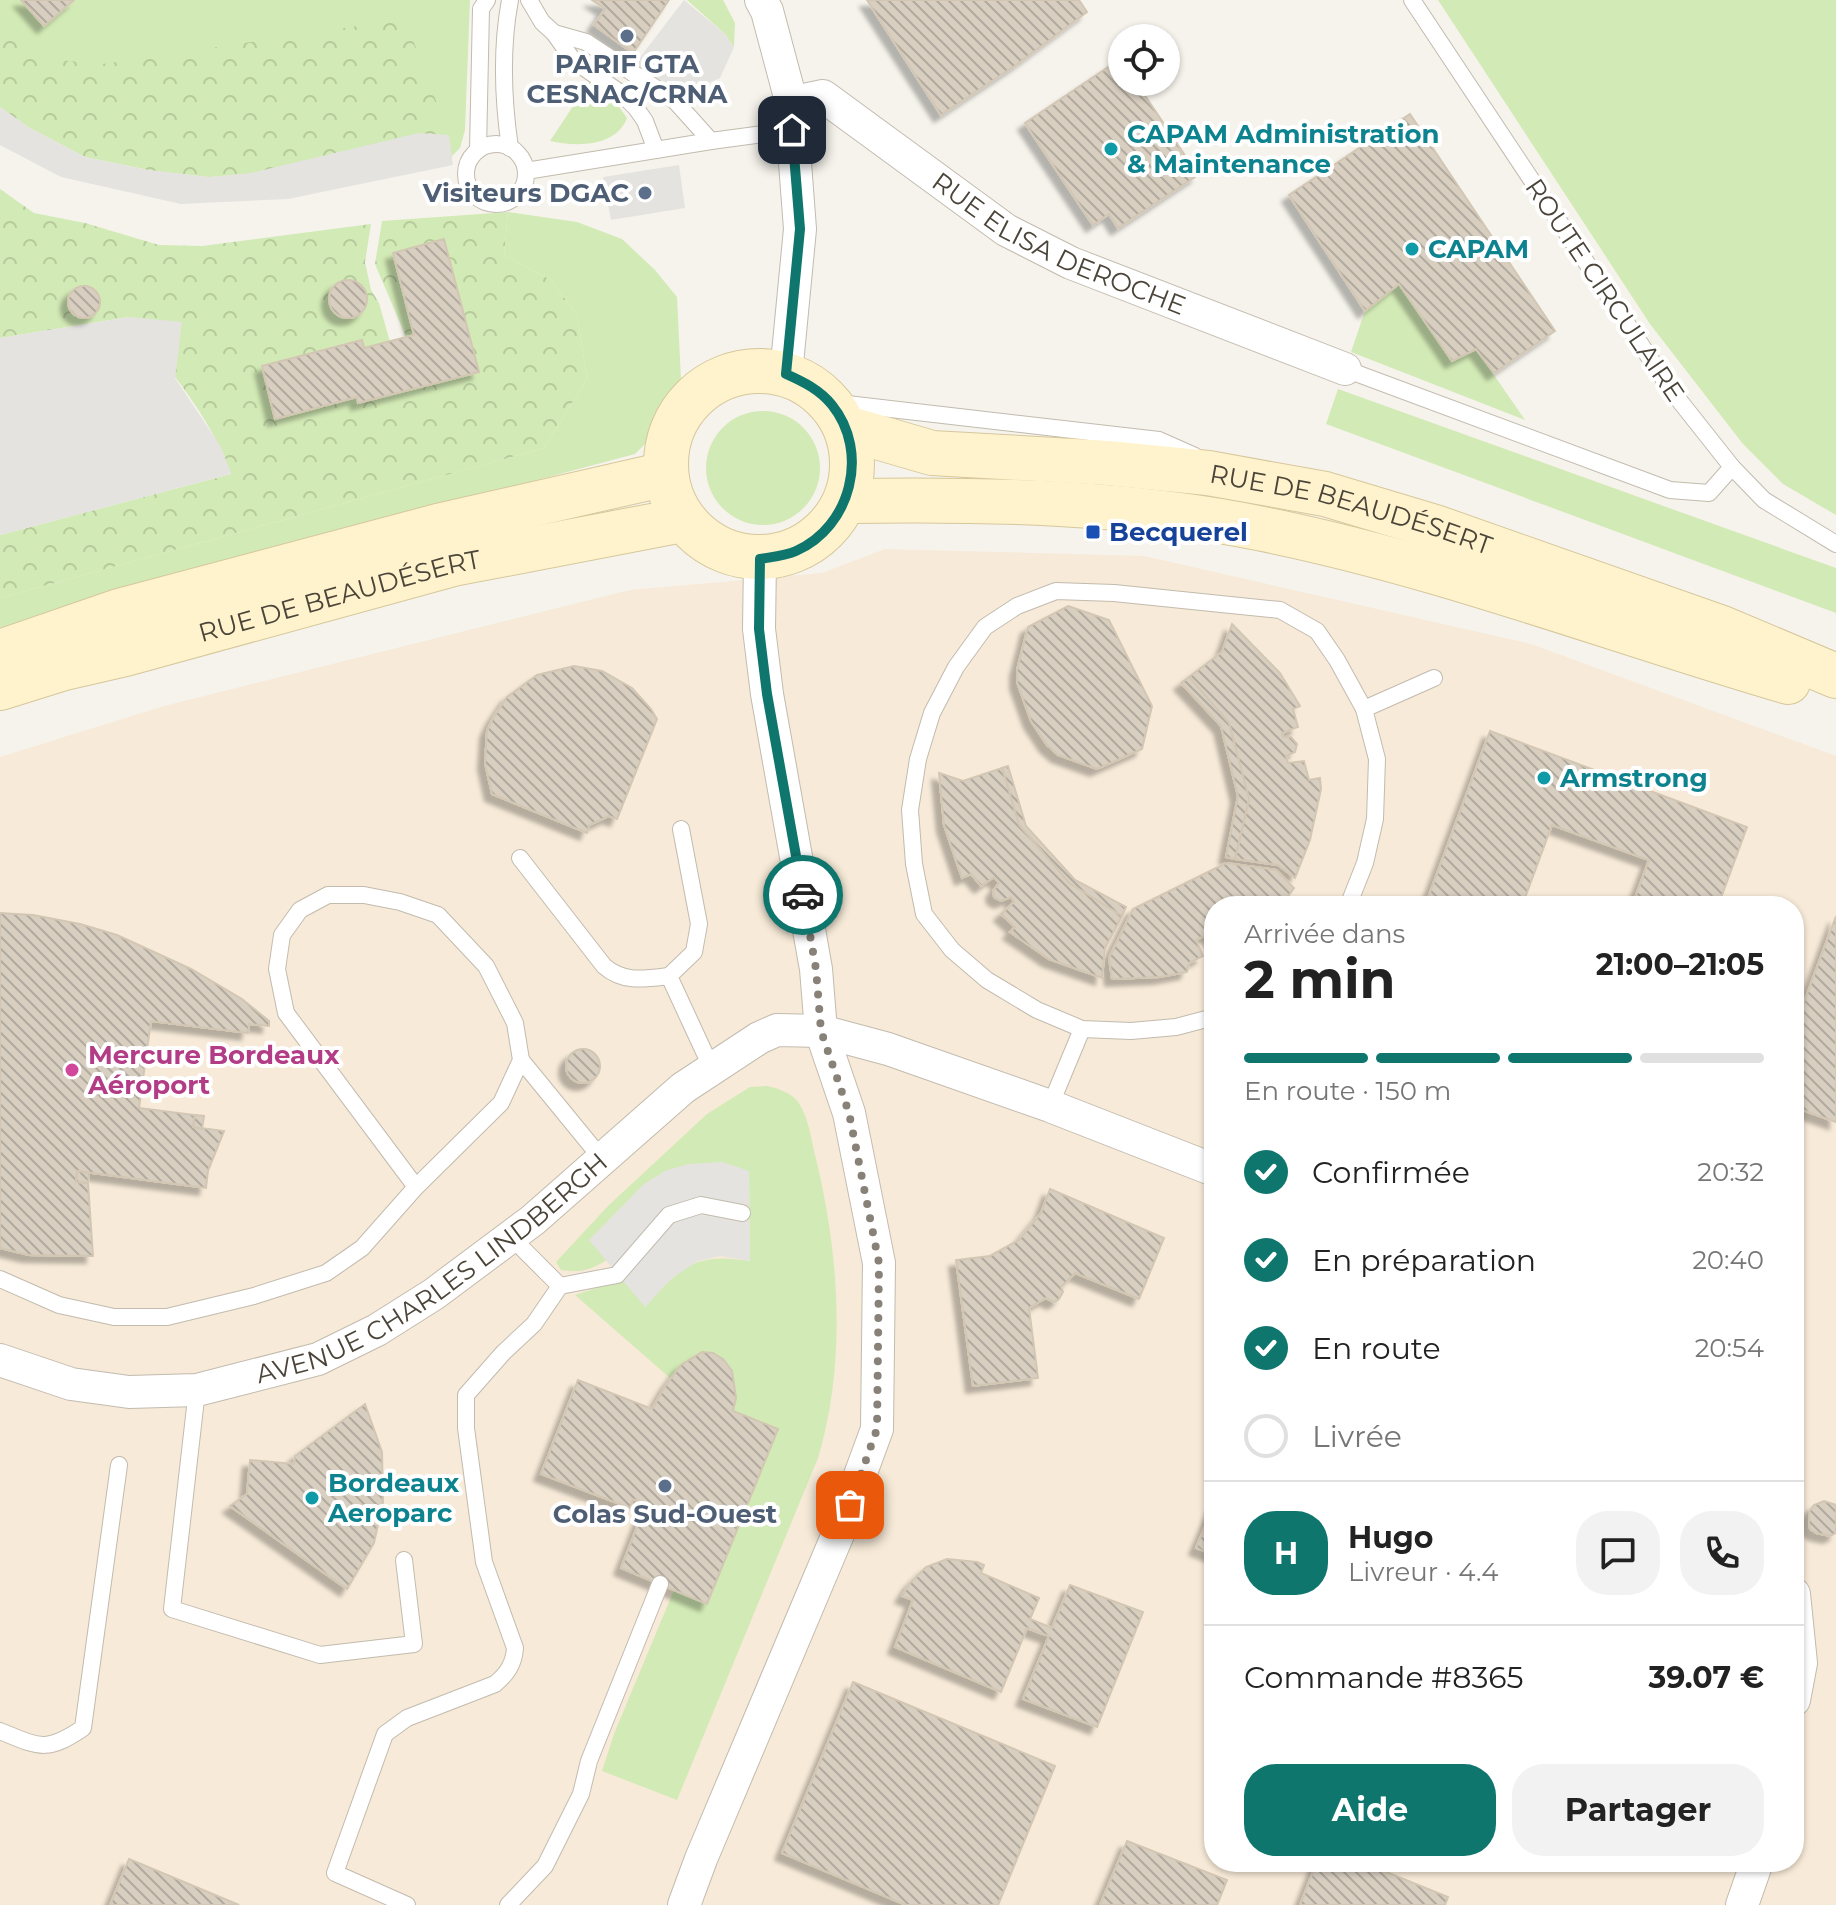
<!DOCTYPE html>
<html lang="fr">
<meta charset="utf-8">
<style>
body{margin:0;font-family:Montserrat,sans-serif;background:#f2f2f2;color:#222;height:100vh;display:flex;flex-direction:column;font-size:30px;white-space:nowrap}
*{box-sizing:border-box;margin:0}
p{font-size:26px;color:#767676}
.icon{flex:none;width:44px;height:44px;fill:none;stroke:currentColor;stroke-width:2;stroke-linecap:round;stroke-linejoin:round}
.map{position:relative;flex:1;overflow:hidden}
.panel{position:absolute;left:1204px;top:896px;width:600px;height:976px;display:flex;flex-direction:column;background:#fff;border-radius:32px;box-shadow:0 2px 6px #0004}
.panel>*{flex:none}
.fabs{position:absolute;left:1108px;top:24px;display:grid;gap:16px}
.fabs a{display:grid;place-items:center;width:72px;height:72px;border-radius:50%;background:#fff;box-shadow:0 2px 6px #0004;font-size:40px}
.pin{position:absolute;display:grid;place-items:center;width:68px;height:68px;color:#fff;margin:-34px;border-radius:16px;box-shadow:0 4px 12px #0006}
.courier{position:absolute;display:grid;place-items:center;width:80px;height:80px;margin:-40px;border:6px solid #0f766e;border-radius:50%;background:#fff;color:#222;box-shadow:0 2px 10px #0007}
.head em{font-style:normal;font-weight:700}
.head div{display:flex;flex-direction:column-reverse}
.head{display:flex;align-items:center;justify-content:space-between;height:136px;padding:0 40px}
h1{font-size:52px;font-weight:700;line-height:60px}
.bar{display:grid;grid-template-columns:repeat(4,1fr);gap:12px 8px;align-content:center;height:96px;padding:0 40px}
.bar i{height:10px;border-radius:6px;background:#e0e0e0}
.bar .active{background:#0f766e}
.bar p{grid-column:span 4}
.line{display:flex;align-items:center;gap:20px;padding:0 40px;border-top:2px solid #e0e0e0}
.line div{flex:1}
.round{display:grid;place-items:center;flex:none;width:84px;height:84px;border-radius:32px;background:#f2f2f2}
ol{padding:0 40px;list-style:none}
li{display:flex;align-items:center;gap:24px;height:88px}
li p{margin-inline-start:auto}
li .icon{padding:8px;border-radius:50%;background:#0f766e;color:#fff;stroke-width:4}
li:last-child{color:#767676}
li i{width:44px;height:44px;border:4px solid #e0e0e0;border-radius:50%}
.button{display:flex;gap:16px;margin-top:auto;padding:16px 40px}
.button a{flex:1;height:92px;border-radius:32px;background:#0f766e;color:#fff;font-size:32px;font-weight:700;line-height:92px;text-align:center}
.button a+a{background:#f2f2f2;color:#222}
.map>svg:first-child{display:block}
</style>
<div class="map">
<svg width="1836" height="1905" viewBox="0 0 1836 1905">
<defs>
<pattern id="forest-crowns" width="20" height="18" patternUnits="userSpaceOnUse" patternTransform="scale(2)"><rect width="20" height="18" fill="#d2eab5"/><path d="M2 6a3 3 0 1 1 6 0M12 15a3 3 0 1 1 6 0" fill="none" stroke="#b6ca9c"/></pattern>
<pattern id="building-back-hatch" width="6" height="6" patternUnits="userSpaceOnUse" patternTransform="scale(2)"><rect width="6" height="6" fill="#d8cfc1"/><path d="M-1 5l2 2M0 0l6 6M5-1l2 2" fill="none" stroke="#b1aa9e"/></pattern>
<filter id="shadow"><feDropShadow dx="-7" dy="7" stdDeviation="2" flood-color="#0004"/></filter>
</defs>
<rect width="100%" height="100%" fill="#f6f3ec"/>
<!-- commercial -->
<path fill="#f7ead8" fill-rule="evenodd" d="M885 549 1144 556 1531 644 1836 756V1905H0V757L164 706 630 590 822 573ZM1214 906H1794V1862H1214Z"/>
<!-- green -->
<g fill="#d2eab5">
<polygon points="0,0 21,0 44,26 74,0 470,0 465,130 460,148 448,160 209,177 148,170 0,107"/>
<polygon points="687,0 723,0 735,23 734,47 725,34"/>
<polygon points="1438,0 1836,0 1836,515 1783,484 1743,444 1650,324"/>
<path d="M589 82 619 107 627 118C616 147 576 147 550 141Z"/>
<polygon points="508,212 577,222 622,239 655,270 677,297 681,380 666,423 635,454 95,597 0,628 0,598 544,448 587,379 577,315 551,280 504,255"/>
<polygon points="1399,284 1452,360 1476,349 1525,420 1351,352 1365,311"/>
<polygon points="1338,389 1836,568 1836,613 1326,424"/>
<circle cx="763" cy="468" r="57"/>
<path d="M767 1086C777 1088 792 1093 798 1102 808 1116 811 1138 815 1155 839 1251 847 1362 818 1458L677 1800 602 1771 614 1734 674 1590 707 1604 778 1429 733 1411C743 1357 708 1331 670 1378L575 1295 623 1279 645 1307C681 1267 694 1252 750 1261L749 1171 590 1240 608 1259C591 1270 581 1273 561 1270L556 1262 608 1206 707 1114 750 1087Z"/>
</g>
<!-- forest -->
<g fill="url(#forest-crowns)">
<polygon points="0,19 35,58 103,64 405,19 449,135 251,173 209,177 148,170 85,157 28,127 0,107"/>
<path d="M0 189 34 213 85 223 159 245 202 246 371 224 365 262 371 290 379 303 390 342 364 348 362 341 263 366 276 418 357 397 359 403 479 372 444 239 393 253 414 335 406 337 375 264 382 221 508 212 504 255 551 280 577 315 587 379 544 448 0 598V535L231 474C210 415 166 366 129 317L0 338Z"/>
</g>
<!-- parking -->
<g fill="#e5e3e0">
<polygon points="684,0 725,34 734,47 720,78 682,96 635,64"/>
<polygon points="0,107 28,127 85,157 148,170 209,177 251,173 419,133 449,135 453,165 288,199 181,204 61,177 0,145"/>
<polygon points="679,165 685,208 611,220 603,177"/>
<polygon points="129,317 182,322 175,378 221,447 231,474 0,535 0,338"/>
<polygon points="723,1162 749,1171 750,1261 720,1256 698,1261 672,1278 645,1307 589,1240 644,1184 667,1170 689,1164"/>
</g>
<!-- building -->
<g fill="url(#building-back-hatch)" stroke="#d3c7b4" stroke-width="2" filter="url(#shadow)">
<polygon points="21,0 74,0 44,26"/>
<polygon points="592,0 669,0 633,53 594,25 605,9"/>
<polygon points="867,0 1079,0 1087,12 1016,65 941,115"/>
<polygon points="1120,59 1122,82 1136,82 1198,175 1118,228 1109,214 1093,225 1025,123"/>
<polygon points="1410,114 1555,331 1494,373 1476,349 1452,361 1399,284 1365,311 1289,195"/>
<polygon points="444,239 479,372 358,403 357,397 275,419 262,366 362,340 364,348 414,335 393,253"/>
<circle cx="348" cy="299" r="19"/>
<circle cx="84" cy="302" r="16"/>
<polygon points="1068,606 1109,620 1152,706 1142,749 1097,769 1058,755 1047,745 1031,721 1017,682 1017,670 1028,627"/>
<polygon points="1232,624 1280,673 1300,706 1293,709 1298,727 1282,733 1283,737 1291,737 1297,744 1295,752 1286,756 1288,763 1304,761 1309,780 1320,778 1321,789 1310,840 1295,878 1278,865 1235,859 1249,799 1229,723 1189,677 1222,652"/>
<polygon points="574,666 602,671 632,688 651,709 657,719 617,819 609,816 589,825 587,833 492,794 485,763 487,731 493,718 507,697 537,675"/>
<polygon points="1189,677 1229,723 1249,799 1235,859 1226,857 1238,796 1221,726 1181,683"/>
<polygon points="1490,731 1747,827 1718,906 1632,906 1649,860 1552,825 1522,906 1425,906"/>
<polygon points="1008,766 1026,826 1075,880 1126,907 1122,916 1069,883 1019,825 1002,768"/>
<polygon points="1002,768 1019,825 1069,883 1122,916 1105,948 1102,978 1049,959 1010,932 1015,927 1001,914 1014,902 1011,897 1001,901 994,897 993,891 999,883 994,877 981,886 971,874 962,878 944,825 939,773 963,781"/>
<polygon points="1226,863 1276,870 1294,888 1281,906 1214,906 1214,941 1208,934 1196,940 1203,956 1189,963 1187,972 1160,977 1112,979 1109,958 1133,909"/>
<polygon points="0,913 33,915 80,924 117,935 191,969 242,999 269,1021 269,1026 249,1024 248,1033 151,1021 139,1108 195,1115 193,1127 224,1131 208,1171 206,1188 77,1171 76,1182 88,1183 93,1256 29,1255 0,1248"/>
<polygon points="1836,916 1836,1122 1794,1107 1794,1029"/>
<circle cx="583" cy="1066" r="17"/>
<polygon points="195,1115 204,1116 202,1129 193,1127"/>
<polygon points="77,1171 89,1173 88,1183 76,1182"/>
<polygon points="1050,1189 1164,1238 1139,1299 1075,1273 1061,1287 1063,1292 1059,1299 1054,1302 1046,1298 1029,1308 1038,1378 973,1386 956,1260 990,1256 1019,1240 1041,1213"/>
<polygon points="1794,1272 1802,1275 1794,1302"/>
<polygon points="702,1352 713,1353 723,1359 732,1371 736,1398 733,1411 778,1429 707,1604 621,1568 646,1504 633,1499 630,1508 541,1474 578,1380 652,1409 666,1385 681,1365"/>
<polygon points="365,1404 382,1452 383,1502 374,1543 347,1589 230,1506 247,1494 250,1460 294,1464 295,1456"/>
<polygon points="1824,1501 1836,1505 1836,1533 1830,1536 1816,1533 1810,1529 1809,1523 1809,1512 1814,1505"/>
<polygon points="1214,1505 1214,1555 1196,1548"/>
<polygon points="947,1559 977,1562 984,1565 981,1573 1039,1598 1030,1619 1052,1628 1070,1585 1143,1612 1097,1727 1023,1699 1049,1636 1027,1628 1001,1692 895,1647 913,1600 902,1596 910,1583 926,1567"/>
<polygon points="853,1682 1055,1766 998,1905 906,1905 782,1853"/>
<polygon points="1127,1841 1227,1880 1217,1905 1100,1905"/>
<polygon points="129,1859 239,1905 110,1905"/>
<polygon points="1317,1862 1362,1862 1448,1897 1445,1905 1300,1905"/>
</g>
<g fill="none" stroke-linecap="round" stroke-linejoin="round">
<!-- lane casing -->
<g stroke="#c2bbae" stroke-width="18">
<g id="lane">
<path d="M510 0C501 48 503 100 510 148"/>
<polyline points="529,0 542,22 554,33 573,60 622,94 636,108 645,121 656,150"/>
<polyline points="1412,0 1671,390 1732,467 1764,500 1836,544"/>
<polyline points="554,33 586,42 675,101 711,141"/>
<circle cx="496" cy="174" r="30"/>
<polyline points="478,150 481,9 487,0"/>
<polyline points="526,171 711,141 792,130"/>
<polyline points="1345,369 1670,490 1709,493 1732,467"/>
<polyline points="830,402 1159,440 1195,456"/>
<polyline points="1364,709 1434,678"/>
<polyline points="681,829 699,924 694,952 669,976 712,1069"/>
<path d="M520 858 604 966C623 983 645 979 669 976"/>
<polyline points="1214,1017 1176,1027 1131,1031 1082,1029 1037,1010 987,980 952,950 924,914 914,864 910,810 918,759 932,713 956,667 985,627 1017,606 1056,591 1114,593 1280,610 1317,631 1337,660 1364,709 1377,759 1375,819 1365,863 1348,906"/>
<polyline points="521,1060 602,1159"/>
<polyline points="1050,1106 1082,1029"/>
<polyline points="511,1237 560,1286"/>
<polyline points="0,1279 59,1305 114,1317 167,1317 254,1296 326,1273 362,1248 416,1187 501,1103 521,1060 515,1023 486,966 438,915 400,902 364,895 328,895 300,910 282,935 277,969 286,1013 416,1187"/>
<polyline points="197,1390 172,1609 320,1655 414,1644 404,1560"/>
<path d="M0 1731C39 1747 46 1753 83 1728L119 1465"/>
<path d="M407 1905 335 1873 385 1734 407 1718 495 1684C507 1674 514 1664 515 1648L484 1562 466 1428V1395L503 1353 534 1324 560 1286 617 1275 669 1215 701 1205 742 1213"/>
<polyline points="508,1905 545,1866 581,1794 589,1761 660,1584"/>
</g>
</g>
<!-- street casing -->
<g stroke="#c2bbae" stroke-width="34">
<g id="street">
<polyline points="761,0 767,11 790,97 800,229 786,374"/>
<path id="s1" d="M790 103 823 96 1006 230 1071 263 1345 369"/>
<path id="s2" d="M0 1360 71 1384 129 1392 197 1390 318 1359 377 1330 434 1294 533 1220 683 1088 759 1038 777 1030 821 1031 888 1049 1050 1106 1214 1170"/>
<polyline points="1794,1594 1801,1663 1794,1700"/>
<polyline points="684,1905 701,1859 841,1527 877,1429 879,1263 849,1113 821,1031 816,969 767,694 759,629 760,559"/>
<polyline points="1742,1905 1757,1862"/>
</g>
</g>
<!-- secondary casing -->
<g stroke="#d6c79b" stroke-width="46">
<g id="secondary">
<circle cx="759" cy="464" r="93"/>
<path id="s3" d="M846 428 932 453 1108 463 1208 473 1325 494 1435 527 1722 628 1836 676"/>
<path d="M846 501C985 499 1127 501 1263 529 1442 565 1613 631 1788 682"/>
<polyline points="0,652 119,611 438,526 666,474"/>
<path id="s4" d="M0 688 64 668 125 654 453 564 683 520"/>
</g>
</g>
<!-- lane -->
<use href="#lane" stroke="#fff" stroke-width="16"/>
<!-- street -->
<use href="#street" stroke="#fff" stroke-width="32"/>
<!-- secondary -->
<use href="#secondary" stroke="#fff3cd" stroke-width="44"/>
</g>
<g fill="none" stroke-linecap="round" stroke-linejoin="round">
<!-- done -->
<polyline stroke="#878178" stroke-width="8" stroke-dasharray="0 14.4" points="803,895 816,969 821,1031 849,1113 879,1263 877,1429 850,1505"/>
<!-- route -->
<path stroke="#0f766e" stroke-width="10" d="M792 130 800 229 786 374C804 382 820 390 832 405 870 452 851 527 796 551 785 556 771 557 760 559L759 629 767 694 803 895"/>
</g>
<!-- markers -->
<g fill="#5c6f8a" stroke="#fff" stroke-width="3">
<circle cx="627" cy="36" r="8"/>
<circle cx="645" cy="193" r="8"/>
<circle cx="665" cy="1486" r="8"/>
</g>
<g fill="#0f9aa8" stroke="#fff" stroke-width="3">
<circle cx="1111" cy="149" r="8"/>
<circle cx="1412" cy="249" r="8"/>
<circle cx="1544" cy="778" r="8"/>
<circle cx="312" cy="1498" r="8"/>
</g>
<rect fill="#1a4fb4" stroke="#fff" stroke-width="3" x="1085" y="524" width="16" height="16" rx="4"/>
<circle fill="#d1479c" stroke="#fff" stroke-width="3" cx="72" cy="1070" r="8"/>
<g text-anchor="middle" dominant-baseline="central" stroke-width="8" stroke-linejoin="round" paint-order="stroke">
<!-- service labels -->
<g font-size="26" font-weight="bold" fill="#4e5e75" stroke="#fff">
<text x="627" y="64">PARIF GTA<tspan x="627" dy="30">CESNAC/CRNA</tspan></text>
<text x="629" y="193" text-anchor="end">Visiteurs DGAC</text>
<text x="665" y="1514">Colas Sud-Ouest</text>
</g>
<!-- culture labels -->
<g font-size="26" font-weight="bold" fill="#0d838f" stroke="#fff" text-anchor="start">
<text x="1127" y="134">CAPAM Administration<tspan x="1127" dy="30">&amp; Maintenance</tspan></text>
<text x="1428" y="249">CAPAM</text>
<text x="1560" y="778">Armstrong</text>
<text x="328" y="1483">Bordeaux<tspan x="328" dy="30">Aeroparc</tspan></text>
</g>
<!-- street labels -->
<g font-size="26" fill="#4b4439" stroke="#fff">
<text stroke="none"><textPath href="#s1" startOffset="314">RUE ELISA DEROCHE</textPath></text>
<text transform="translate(1605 290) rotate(56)">ROUTE CIRCULAIRE</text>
<text stroke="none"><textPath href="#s3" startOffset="514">RUE DE BEAUDÉSERT</textPath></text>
<text stroke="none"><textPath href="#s4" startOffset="352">RUE DE BEAUDÉSERT</textPath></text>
<text stroke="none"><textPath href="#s2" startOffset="470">AVENUE CHARLES LINDBERGH</textPath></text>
</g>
<!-- transit labels -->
<g font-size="26" font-weight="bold" fill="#164399" stroke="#fff" text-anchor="start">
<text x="1109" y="532">Becquerel</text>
</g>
<!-- hotel labels -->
<g font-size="26" font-weight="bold" fill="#b23c85" stroke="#fff" text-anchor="start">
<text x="88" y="1055">Mercure Bordeaux<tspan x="88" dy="30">Aéroport</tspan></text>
</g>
</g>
</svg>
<div class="fabs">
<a><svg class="icon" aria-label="locate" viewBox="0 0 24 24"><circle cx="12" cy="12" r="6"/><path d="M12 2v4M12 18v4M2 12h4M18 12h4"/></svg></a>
</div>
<div class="pin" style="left:850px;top:1505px;background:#ea580c"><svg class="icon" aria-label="bag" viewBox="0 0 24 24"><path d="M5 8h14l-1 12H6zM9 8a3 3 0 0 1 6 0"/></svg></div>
<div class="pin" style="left:792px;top:130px;background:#1f2937"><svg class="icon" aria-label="home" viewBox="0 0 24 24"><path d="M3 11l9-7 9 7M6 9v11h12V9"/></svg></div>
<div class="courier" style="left:803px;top:895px"><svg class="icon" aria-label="car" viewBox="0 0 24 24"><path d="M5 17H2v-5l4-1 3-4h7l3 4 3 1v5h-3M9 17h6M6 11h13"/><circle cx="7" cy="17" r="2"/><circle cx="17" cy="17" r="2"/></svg></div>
<section class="panel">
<div class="head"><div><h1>2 min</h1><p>Arrivée dans</p></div><em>21:00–21:05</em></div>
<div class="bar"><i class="active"></i><i class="active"></i><i class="active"></i><i></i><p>En route · 150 m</p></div>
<ol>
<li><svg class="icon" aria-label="check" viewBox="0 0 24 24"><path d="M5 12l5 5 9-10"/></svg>Confirmée<p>20:32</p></li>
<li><svg class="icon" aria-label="check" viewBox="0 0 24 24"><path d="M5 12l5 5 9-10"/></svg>En préparation<p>20:40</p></li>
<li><svg class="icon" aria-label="check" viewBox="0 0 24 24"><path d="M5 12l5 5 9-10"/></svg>En route<p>20:54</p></li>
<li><i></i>Livrée</li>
</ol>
<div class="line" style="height:144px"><b class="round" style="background:#0f766e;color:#fff">H</b><div><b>Hugo</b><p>Livreur · 4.4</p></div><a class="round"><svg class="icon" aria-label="chat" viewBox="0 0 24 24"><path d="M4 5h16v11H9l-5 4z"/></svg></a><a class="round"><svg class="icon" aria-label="phone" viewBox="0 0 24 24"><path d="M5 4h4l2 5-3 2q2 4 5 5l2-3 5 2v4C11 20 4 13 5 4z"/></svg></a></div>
<div class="line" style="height:104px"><div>Commande #8365</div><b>39.07 €</b></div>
<div class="button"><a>Aide</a><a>Partager</a></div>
</section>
</div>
